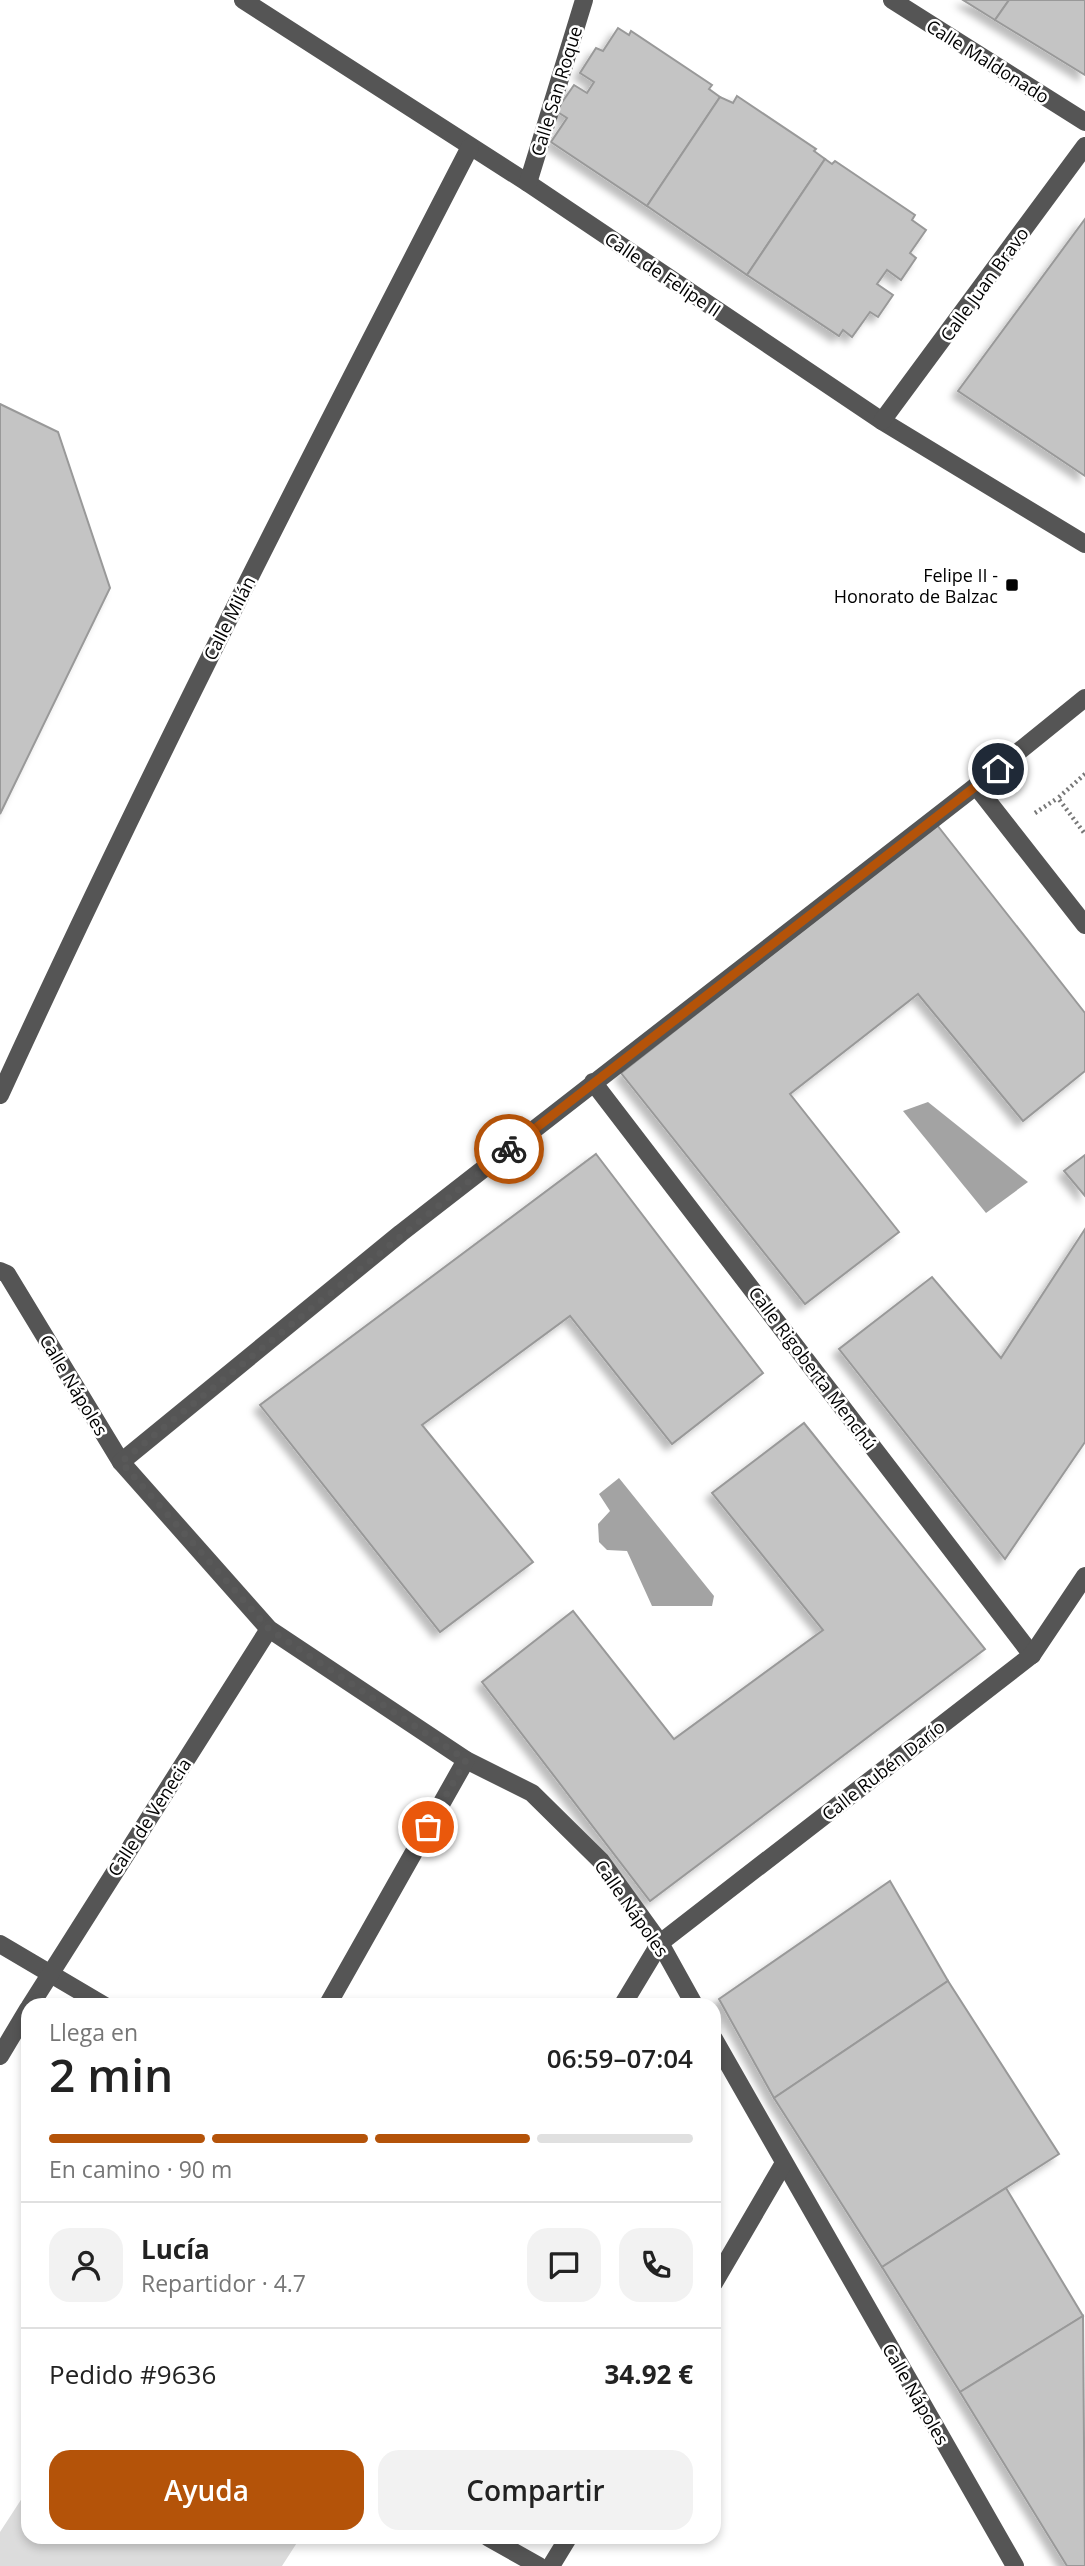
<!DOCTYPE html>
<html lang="es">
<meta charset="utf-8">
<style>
body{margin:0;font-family:"Open Sans",sans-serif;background:#f2f2f2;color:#222;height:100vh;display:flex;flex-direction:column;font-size:26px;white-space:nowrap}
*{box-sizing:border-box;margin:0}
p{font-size:23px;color:#767676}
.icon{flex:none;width:38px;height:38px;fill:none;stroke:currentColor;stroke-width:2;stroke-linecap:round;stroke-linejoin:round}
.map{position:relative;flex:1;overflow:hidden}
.drawer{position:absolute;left:21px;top:1998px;width:700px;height:546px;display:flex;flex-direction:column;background:#fff;border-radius:21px;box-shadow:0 4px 10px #0003}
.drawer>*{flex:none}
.pin{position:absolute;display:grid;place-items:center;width:60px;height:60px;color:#fff;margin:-30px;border:4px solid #fff;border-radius:50%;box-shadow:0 2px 7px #0007}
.courier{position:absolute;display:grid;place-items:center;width:70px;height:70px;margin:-35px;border:5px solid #b45309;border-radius:50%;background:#fff;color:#222;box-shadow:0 2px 9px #0007}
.head em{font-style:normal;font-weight:600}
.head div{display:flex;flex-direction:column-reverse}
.head{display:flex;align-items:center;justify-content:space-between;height:119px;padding:0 28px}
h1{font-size:46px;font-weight:600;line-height:52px}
.bar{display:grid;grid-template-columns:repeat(4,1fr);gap:10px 7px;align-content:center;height:84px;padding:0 28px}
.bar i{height:9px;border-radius:5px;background:#e0e0e0}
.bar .active{background:#b45309}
.bar p{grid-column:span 4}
.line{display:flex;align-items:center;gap:18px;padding:0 28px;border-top:2px solid #e0e0e0}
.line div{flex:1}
.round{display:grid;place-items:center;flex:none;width:74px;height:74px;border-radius:21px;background:#f2f2f2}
.action{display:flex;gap:14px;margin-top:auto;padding:14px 28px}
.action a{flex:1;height:80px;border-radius:21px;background:#b45309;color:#fff;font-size:28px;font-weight:600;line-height:80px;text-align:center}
.action a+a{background:#f2f2f2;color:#222}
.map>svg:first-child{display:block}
</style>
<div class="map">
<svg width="1085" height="2566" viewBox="0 0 1085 2566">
<defs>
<filter id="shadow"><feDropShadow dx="-6" dy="6" stdDeviation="3.5" flood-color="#0004"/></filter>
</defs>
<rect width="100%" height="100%" fill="#fff"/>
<!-- green -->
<polygon fill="#dcdcdc" points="28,2489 28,2538 300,2538 282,2566 0,2566 0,2532"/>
<!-- water -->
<g fill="#a3a3a3">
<polygon points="928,1102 1028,1182 986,1213 903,1111"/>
<polygon points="619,1478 714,1596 712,1606 652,1606 627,1551 607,1550 599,1542 598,1524 610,1511 599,1494"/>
</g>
<!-- building -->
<g fill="#c4c4c4" stroke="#999" stroke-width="2" filter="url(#shadow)">
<polygon points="963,0 1009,0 995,20"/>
<polygon points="1009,0 1085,0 1085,75 995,20"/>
<polygon points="618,28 629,35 631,31 712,85 709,89 720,97 647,206 551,142 567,118 556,111 574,85 587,93 594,82 580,73 596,48 603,51"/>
<polygon points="737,96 816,149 814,151 825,159 747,275 647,206 720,97 733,103"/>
<polygon points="825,159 832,164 835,161 915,215 912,220 926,230 910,253 916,258 901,280 887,270 877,284 893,295 878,317 870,312 852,337 843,330 839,336 747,275"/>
<polygon points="1085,219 1085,476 958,391"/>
<polygon points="0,404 58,432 110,588 0,814"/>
<polygon points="937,825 1085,1013 1085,1071 1023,1121 918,994 790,1094 899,1232 805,1304 621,1073"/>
<polygon points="596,1154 763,1373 672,1444 570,1316 422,1425 533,1562 440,1632 260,1405"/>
<polygon points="1085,1155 1085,1196 1064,1171"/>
<polygon points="1085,1229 1085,1442 1005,1559 839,1349 932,1277 1001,1358"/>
<polygon points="804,1423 985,1649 650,1901 482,1682 573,1611 674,1739 823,1630 712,1493"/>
<polygon points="890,1881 948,1981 774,2098 719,1999"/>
<polygon points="948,1981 1059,2154 882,2267 774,2098"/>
<polygon points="1006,2188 1083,2316 960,2392 882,2267"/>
<polygon points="1083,2316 1085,2566 1067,2566 960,2392"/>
</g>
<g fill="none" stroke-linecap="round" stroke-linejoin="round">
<!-- path -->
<g stroke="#777" stroke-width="4.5" stroke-dasharray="2 3.5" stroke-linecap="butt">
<polyline points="1085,774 1058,798 1085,834"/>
<polyline points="1035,813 1058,798"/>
</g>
<!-- minor -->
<g stroke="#555" stroke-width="18">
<polyline points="243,0 528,183 882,421 1085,544"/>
<polyline points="892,0 1085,122"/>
<polyline points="528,183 584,0"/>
<polyline points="882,421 1085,146"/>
<polyline points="976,786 1085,925"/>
<polyline points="593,1082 1032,1655"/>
<path d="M0 1095C147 774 308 460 470 147"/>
<polyline points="0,1271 7,1274 121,1462 269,1629 466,1760 532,1793 601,1861 660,1943 695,2006"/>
<polyline points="121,1462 401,1233 976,786 1085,698"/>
<polyline points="0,1944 105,2006"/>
<polyline points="30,2006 269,1629"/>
<polyline points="327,2006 466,1760"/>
<polyline points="622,2006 660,1943 1032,1655 1085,1576"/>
<polyline points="714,2039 1015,2566"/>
<polyline points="0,2056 28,2009"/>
<polyline points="714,2283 784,2163"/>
<polyline points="489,2538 539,2566"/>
<polyline points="551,2566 568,2538"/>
</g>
</g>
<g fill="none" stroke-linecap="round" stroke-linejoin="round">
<!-- done -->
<polyline stroke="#595959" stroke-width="7" stroke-dasharray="0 12.6" points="428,1827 466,1760 269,1629 121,1462 509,1149"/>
<!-- route -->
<polyline stroke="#b45309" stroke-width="9" points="509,1149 998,769"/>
</g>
<!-- markers -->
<rect fill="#000" stroke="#fff" stroke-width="2.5" x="1005" y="578" width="14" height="14" rx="3.5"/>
<g text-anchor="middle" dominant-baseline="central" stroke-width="5" stroke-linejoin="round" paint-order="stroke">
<!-- street labels -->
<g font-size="18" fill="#000" stroke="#fff">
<text transform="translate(988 61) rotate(32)">Calle Maldonado</text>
<text transform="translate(556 91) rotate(-73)">Calle San Roque</text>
<text transform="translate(663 274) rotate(34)">Calle de Felipe II</text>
<text transform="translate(984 284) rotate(-54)">Calle Juan Bravo</text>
<text transform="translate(229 618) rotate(-63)">Calle Milán</text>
<text transform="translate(813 1368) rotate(53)">Calle Rigoberta Menchú</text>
<text transform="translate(74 1385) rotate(59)">Calle Nápoles</text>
<text transform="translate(883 1770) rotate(-38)">Calle Rubén Darío</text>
<text transform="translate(149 1817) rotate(-57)">Calle de Venecia</text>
<text transform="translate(632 1908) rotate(55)">Calle Nápoles</text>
<text transform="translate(916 2394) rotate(60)">Calle Nápoles</text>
</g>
<!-- poi labels -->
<g font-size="18" fill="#000" stroke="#fff" text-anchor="end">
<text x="998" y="575">Felipe II -<tspan x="998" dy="21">Honorato de Balzac</tspan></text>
</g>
</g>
</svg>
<div class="pin" style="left:428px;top:1827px;background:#ea580c"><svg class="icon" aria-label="bag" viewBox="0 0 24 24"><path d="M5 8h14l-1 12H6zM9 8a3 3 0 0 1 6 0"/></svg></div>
<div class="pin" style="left:998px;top:769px;background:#1f2937"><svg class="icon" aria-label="home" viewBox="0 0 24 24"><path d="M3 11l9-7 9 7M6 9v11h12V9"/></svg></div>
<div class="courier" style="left:509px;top:1149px"><svg class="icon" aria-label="bike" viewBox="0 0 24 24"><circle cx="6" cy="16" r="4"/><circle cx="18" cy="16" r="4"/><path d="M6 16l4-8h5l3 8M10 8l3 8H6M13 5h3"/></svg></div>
<section class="drawer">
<div class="head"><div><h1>2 min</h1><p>Llega en</p></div><em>06:59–07:04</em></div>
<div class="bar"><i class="active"></i><i class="active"></i><i class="active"></i><i></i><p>En camino · 90 m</p></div>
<div class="line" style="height:126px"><a class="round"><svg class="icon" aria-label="person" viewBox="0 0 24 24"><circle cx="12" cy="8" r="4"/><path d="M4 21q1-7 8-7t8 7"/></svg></a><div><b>Lucía</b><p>Repartidor · 4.7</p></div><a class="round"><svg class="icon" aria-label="chat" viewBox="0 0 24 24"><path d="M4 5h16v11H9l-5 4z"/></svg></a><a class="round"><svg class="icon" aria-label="phone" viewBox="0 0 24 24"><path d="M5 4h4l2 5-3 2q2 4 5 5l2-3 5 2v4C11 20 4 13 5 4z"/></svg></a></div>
<div class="line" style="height:91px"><div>Pedido #9636</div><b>34.92 €</b></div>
<div class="action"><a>Ayuda</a><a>Compartir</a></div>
</section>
</div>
